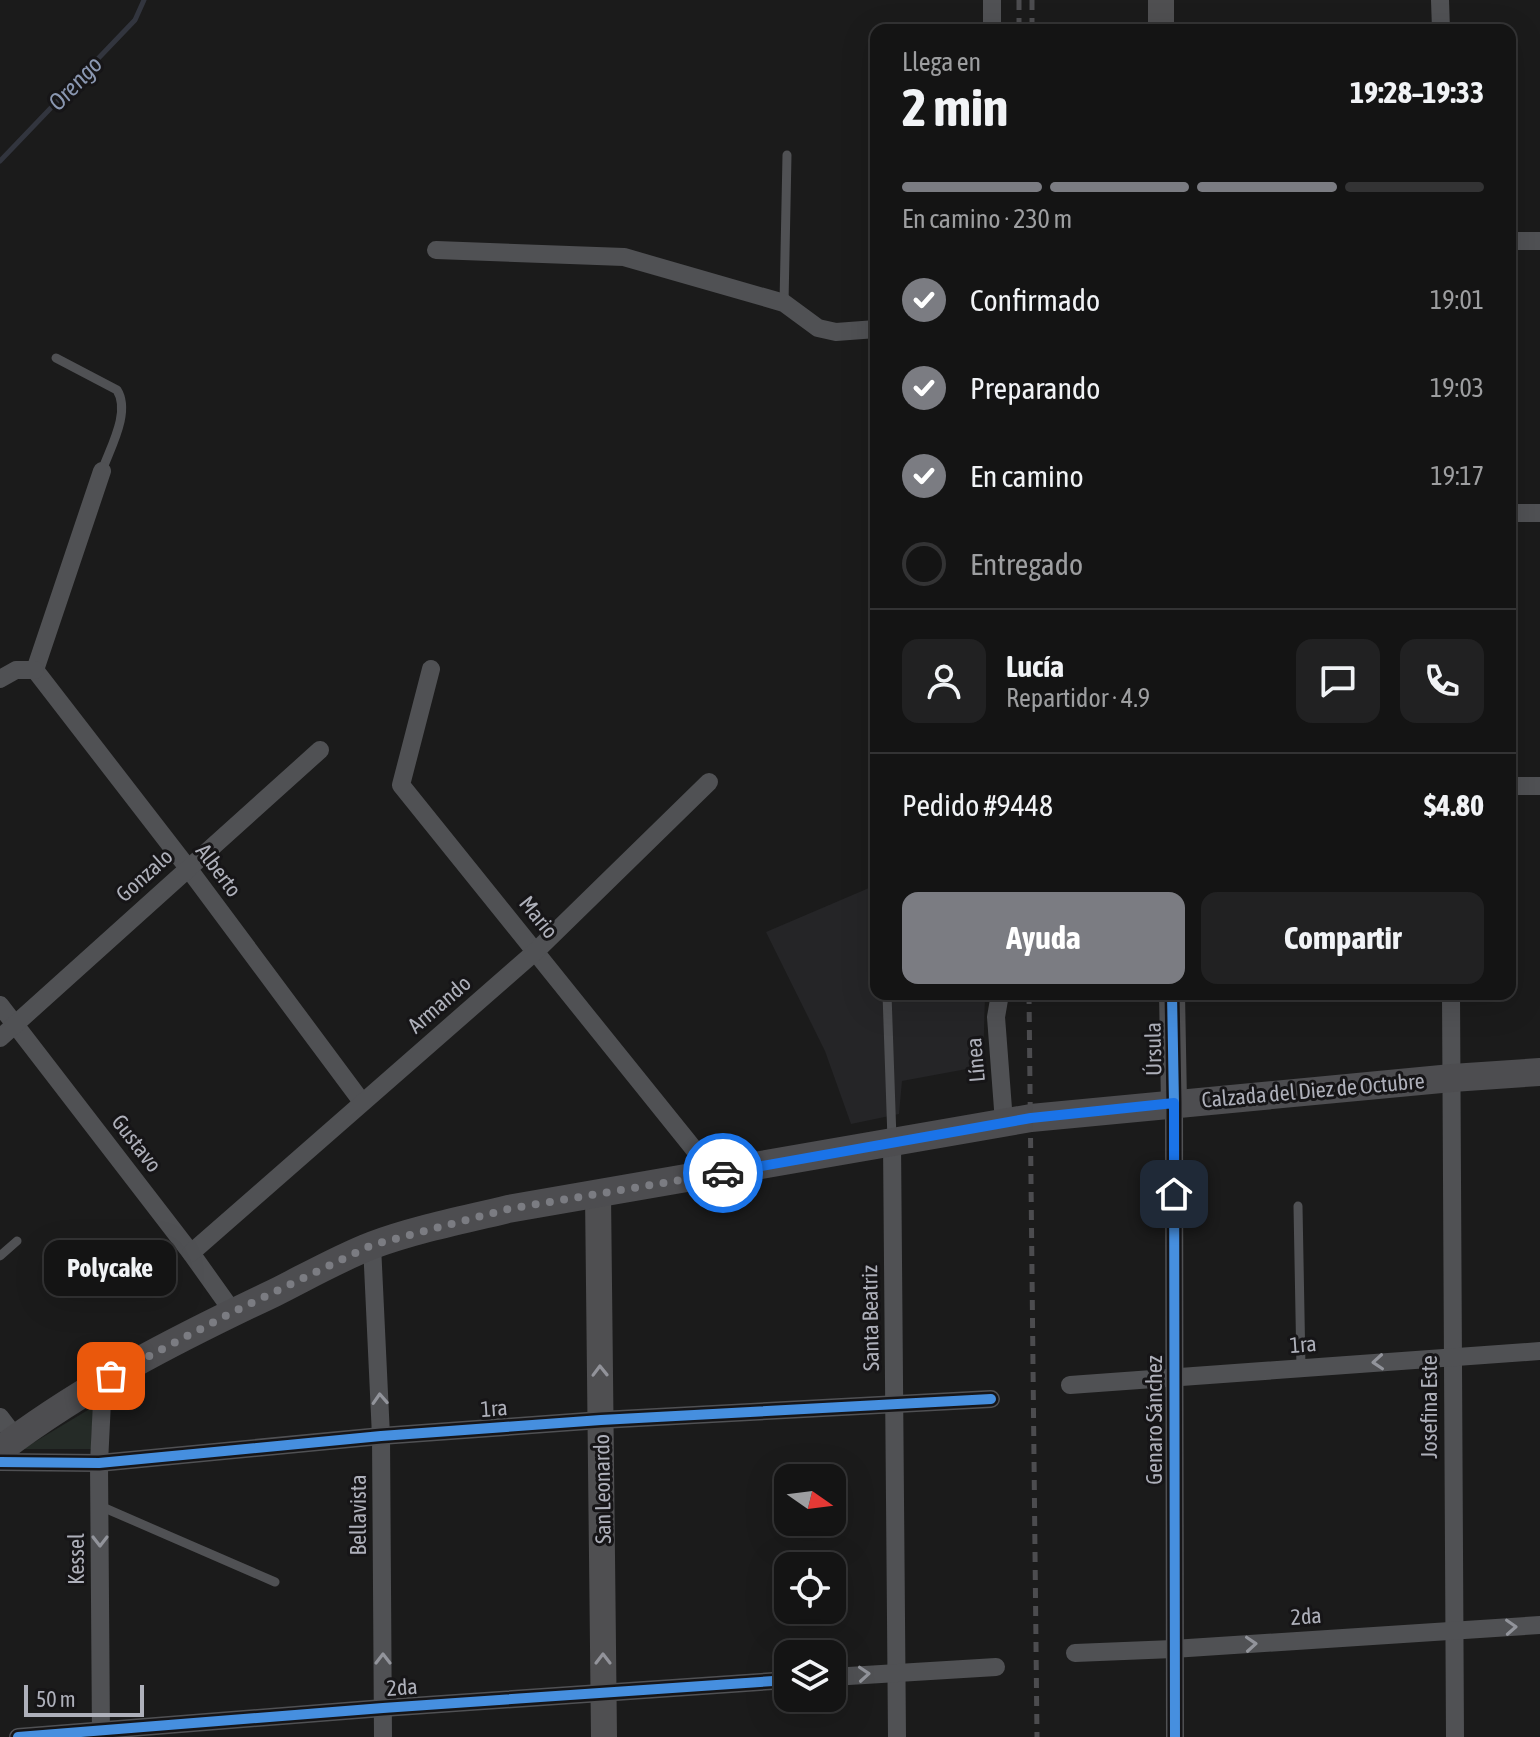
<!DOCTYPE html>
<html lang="es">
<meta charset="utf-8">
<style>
body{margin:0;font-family:"Asap Condensed",sans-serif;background:#212122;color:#f1f3f6;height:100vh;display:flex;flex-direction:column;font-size:30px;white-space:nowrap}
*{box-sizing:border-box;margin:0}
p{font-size:26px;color:#9d9ea0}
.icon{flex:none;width:44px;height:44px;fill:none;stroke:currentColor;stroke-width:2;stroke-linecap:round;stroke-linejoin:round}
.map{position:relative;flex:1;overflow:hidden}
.drawer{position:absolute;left:870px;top:24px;width:646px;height:976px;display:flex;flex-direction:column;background:#141414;border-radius:16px;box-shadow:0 8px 32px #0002,0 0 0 2px #333334}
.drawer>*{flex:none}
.needle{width:52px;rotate:104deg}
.buttons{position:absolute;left:774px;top:1464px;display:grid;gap:16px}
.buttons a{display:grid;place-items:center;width:72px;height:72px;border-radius:16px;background:#141414;box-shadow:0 8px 32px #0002,0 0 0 2px #333334;font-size:40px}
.scale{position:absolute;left:24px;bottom:20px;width:120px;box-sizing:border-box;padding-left:8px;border:4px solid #aeb0ba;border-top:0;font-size:22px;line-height:28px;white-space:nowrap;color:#aeb0ba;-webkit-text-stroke:6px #161517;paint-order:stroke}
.pin{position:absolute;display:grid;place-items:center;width:68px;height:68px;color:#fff;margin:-34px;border-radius:16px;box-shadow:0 4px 12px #0006}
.courier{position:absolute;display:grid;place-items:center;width:80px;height:80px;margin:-40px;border:6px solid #1a73e8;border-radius:50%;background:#fff;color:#222;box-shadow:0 2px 10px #0007}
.bubble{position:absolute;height:56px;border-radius:16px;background:#141414;box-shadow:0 8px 32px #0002,0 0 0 2px #333334;font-size:26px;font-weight:700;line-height:56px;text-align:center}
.overview em{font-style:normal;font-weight:700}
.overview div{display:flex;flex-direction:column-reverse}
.overview{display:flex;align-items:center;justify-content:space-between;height:136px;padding:0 32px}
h1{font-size:52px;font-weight:700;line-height:60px}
.bar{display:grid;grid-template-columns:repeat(4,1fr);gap:12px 8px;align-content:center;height:96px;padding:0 32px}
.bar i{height:10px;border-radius:6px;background:#333334}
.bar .active{background:#7b7c82}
.bar p{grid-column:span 4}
.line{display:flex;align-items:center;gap:20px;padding:0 32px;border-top:2px solid #333334}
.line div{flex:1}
.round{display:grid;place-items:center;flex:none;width:84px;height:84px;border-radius:16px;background:#212122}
ol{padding:0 32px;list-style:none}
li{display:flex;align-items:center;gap:24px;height:88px}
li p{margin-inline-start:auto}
li .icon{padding:8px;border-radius:50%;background:#7b7c82;color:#fff;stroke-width:4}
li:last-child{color:#9d9ea0}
li i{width:44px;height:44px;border:4px solid #333334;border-radius:50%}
.cta{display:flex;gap:16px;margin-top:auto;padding:16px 32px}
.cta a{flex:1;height:92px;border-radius:16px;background:#7b7c82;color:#fff;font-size:32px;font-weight:700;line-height:92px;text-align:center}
.cta a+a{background:#212122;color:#f1f3f6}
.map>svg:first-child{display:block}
</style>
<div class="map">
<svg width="1540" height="1737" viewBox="0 0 1540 1737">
<rect width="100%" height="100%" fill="#1b1b1b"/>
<!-- built -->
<polygon fill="#252527" points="876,885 876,994 985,994 983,1066 902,1081 899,1114 851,1124 825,1051 766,932"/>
<!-- green -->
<polygon fill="#252b27" points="93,1407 91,1449 23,1449"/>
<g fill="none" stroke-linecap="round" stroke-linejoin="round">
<!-- stream -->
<polyline stroke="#32353e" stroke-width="5" points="0,161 135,20 144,0"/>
<!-- lane -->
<g stroke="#505154" stroke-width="9">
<polyline points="784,303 787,155"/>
<path d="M56 358 117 390C131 412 110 448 102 471"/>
<polyline points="887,994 892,1139"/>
<polyline points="1298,1206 1301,1368"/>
<polyline points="0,1256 17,1241"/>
<polyline points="100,1506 275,1582"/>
</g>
<!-- street -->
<g stroke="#505154" stroke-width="18">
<polyline points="992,0 992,30"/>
<polyline points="1440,0 1441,30"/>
<polyline points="1510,241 1540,241"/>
<polyline points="436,250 624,257 784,303 818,328 836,332 876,329"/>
<polyline points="1510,513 1540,513"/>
<polyline points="431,669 401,785 714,1174"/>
<polyline points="35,670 188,868 362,1102"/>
<polyline points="35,670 102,471"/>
<polyline points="0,679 16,670 35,670"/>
<polyline points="1510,786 1540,786"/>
<polyline points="1000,994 996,1017 1004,1122"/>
<polyline points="1451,994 1455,1737"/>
<polyline points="0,1005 191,1253 233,1312"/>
<polyline points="0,1038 320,750"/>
<polyline points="1174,1103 1175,1737"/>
<polyline points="892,1142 897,1737"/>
<polyline points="372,1245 381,1436 383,1737"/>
<polyline points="191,1253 536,951 709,782"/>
<polyline points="1070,1385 1540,1351"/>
<polyline points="0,1417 16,1438"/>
<polyline points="0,1462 99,1463 381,1436 601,1420 991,1399"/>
<polyline points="1075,1653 1173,1649 1540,1625"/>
<polyline points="832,1677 996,1667"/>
<polyline points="18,1737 383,1708 788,1680"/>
<polyline points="101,1737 99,1463 103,1381"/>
</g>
<!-- secondary -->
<g stroke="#4f4f51" stroke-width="26">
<polyline points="1161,0 1161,30"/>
<polyline points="1172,994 1174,1103"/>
<polyline points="598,1194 604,1737"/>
</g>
<!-- primary -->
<path stroke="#4d4d50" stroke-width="28" d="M0 1450C84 1386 179 1338 274 1293 306 1277 339 1258 373 1245 416 1229 463 1220 508 1209L1031 1118 1452 1078 1540 1072"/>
<!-- rail -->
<g stroke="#4c4c4f" stroke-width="5" stroke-dasharray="10 8" stroke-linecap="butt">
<polyline points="1019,0 1019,30"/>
<polyline points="1032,0 1032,30"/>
<polyline points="1029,994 1037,1737"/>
</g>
<!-- cycleway casing -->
<g stroke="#161517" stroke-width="15">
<g id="cycleway">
<polyline points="1172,994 1174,1103 1175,1737"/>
<polyline points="0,1462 99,1463 381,1436 601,1420 991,1399"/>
<polyline points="18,1737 383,1708 788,1680"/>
</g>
</g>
<!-- cycleway -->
<use href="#cycleway" stroke="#468fdf" stroke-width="10"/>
</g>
<!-- one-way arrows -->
<defs><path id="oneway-chevron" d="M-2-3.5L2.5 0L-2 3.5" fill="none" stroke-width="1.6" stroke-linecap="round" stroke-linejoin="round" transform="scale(2)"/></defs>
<g stroke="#92949b">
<use href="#oneway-chevron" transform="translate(1378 1362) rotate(176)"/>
<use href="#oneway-chevron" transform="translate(380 1399) rotate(-93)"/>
<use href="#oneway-chevron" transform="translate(100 1541) rotate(90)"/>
<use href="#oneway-chevron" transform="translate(1511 1627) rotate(-3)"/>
<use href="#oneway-chevron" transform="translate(1251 1644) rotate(-4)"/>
<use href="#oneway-chevron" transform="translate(383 1659) rotate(-90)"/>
<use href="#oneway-chevron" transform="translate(864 1674) rotate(-4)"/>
</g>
<g stroke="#92939a">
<use href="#oneway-chevron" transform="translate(600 1371) rotate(-91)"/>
<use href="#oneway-chevron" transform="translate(603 1659) rotate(-90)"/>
</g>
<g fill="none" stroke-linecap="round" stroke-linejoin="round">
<!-- done -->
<polyline stroke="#7b7c82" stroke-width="8" stroke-dasharray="0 14.4" points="111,1376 233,1312 372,1245 508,1209 723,1173"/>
<!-- route -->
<polyline stroke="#1a73e8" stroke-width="10" points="723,1173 1031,1118 1174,1103 1174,1194"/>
</g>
<g text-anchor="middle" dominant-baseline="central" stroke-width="6" stroke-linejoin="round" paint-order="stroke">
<!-- street labels -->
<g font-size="22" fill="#aeb0ba" stroke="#161517">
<text transform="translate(219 870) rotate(53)">Alberto</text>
<text transform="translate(144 875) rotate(-42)">Gonzalo</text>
<text transform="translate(539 917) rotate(51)">Mario</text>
<text transform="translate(439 1004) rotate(-41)">Armando</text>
<text transform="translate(1153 1049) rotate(-91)">Úrsula</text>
<text transform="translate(975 1060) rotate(-95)">Línea</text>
<text transform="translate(1313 1090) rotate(-5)">Calzada del Diez de Octubre</text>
<text transform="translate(137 1143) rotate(52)">Gustavo</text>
<text transform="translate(870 1318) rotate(-91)">Santa Beatriz</text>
<text transform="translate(1303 1344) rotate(-4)">1ra</text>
<text transform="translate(1429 1407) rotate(-90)">Josefina Este</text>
<text transform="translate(494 1408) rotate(-4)">1ra</text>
<text transform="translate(1154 1420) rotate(-90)">Genaro Sánchez</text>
<text transform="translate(602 1489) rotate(-91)">San Leonardo</text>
<text transform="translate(358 1515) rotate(-90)">Bellavista</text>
<text transform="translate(76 1559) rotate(-90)">Kessel</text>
<text transform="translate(1306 1616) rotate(-4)">2da</text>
<text transform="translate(402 1687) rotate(-4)">2da</text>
</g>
<!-- water labels -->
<g font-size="24" font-style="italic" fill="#8a97b1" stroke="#161517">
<text transform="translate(75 83) rotate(-46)">Orengo</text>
</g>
</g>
</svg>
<div class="buttons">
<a><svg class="needle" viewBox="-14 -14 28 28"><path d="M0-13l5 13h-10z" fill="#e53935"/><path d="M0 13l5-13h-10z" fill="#9d9ea0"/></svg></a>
<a><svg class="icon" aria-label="locate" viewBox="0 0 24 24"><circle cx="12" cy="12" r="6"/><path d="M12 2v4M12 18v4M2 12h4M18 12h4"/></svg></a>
<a><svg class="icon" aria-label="layers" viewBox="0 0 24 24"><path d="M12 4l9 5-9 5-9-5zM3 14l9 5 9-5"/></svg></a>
</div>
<div class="scale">50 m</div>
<div class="pin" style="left:111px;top:1376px;background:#ea580c"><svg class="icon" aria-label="bag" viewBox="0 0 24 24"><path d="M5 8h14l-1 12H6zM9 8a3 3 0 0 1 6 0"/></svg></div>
<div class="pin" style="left:1174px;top:1194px;background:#1f2937"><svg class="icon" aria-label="home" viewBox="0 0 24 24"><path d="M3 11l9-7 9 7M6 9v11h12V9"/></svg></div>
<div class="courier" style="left:723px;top:1173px"><svg class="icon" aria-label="car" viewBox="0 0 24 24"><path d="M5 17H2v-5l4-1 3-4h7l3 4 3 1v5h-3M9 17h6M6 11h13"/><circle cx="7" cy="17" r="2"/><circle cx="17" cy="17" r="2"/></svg></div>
<div class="bubble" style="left:44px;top:1240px;width:132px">Polycake</div>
<section class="drawer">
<div class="overview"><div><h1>2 min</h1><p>Llega en</p></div><em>19:28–19:33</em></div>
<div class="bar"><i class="active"></i><i class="active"></i><i class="active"></i><i></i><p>En camino · 230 m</p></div>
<ol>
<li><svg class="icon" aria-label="check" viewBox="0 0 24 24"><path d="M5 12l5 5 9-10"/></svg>Confirmado<p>19:01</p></li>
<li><svg class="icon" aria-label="check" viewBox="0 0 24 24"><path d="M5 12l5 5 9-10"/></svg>Preparando<p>19:03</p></li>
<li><svg class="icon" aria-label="check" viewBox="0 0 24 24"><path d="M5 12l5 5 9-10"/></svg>En camino<p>19:17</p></li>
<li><i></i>Entregado</li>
</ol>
<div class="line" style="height:144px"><a class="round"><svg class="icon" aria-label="person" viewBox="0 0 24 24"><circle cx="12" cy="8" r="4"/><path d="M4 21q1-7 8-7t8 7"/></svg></a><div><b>Lucía</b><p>Repartidor · 4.9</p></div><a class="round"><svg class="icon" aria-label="chat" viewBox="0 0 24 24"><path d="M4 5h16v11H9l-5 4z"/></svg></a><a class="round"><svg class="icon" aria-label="phone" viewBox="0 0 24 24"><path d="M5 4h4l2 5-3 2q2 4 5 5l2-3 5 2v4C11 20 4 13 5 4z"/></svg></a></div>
<div class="line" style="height:104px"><div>Pedido #9448</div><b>$4.80</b></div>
<div class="cta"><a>Ayuda</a><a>Compartir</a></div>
</section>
</div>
